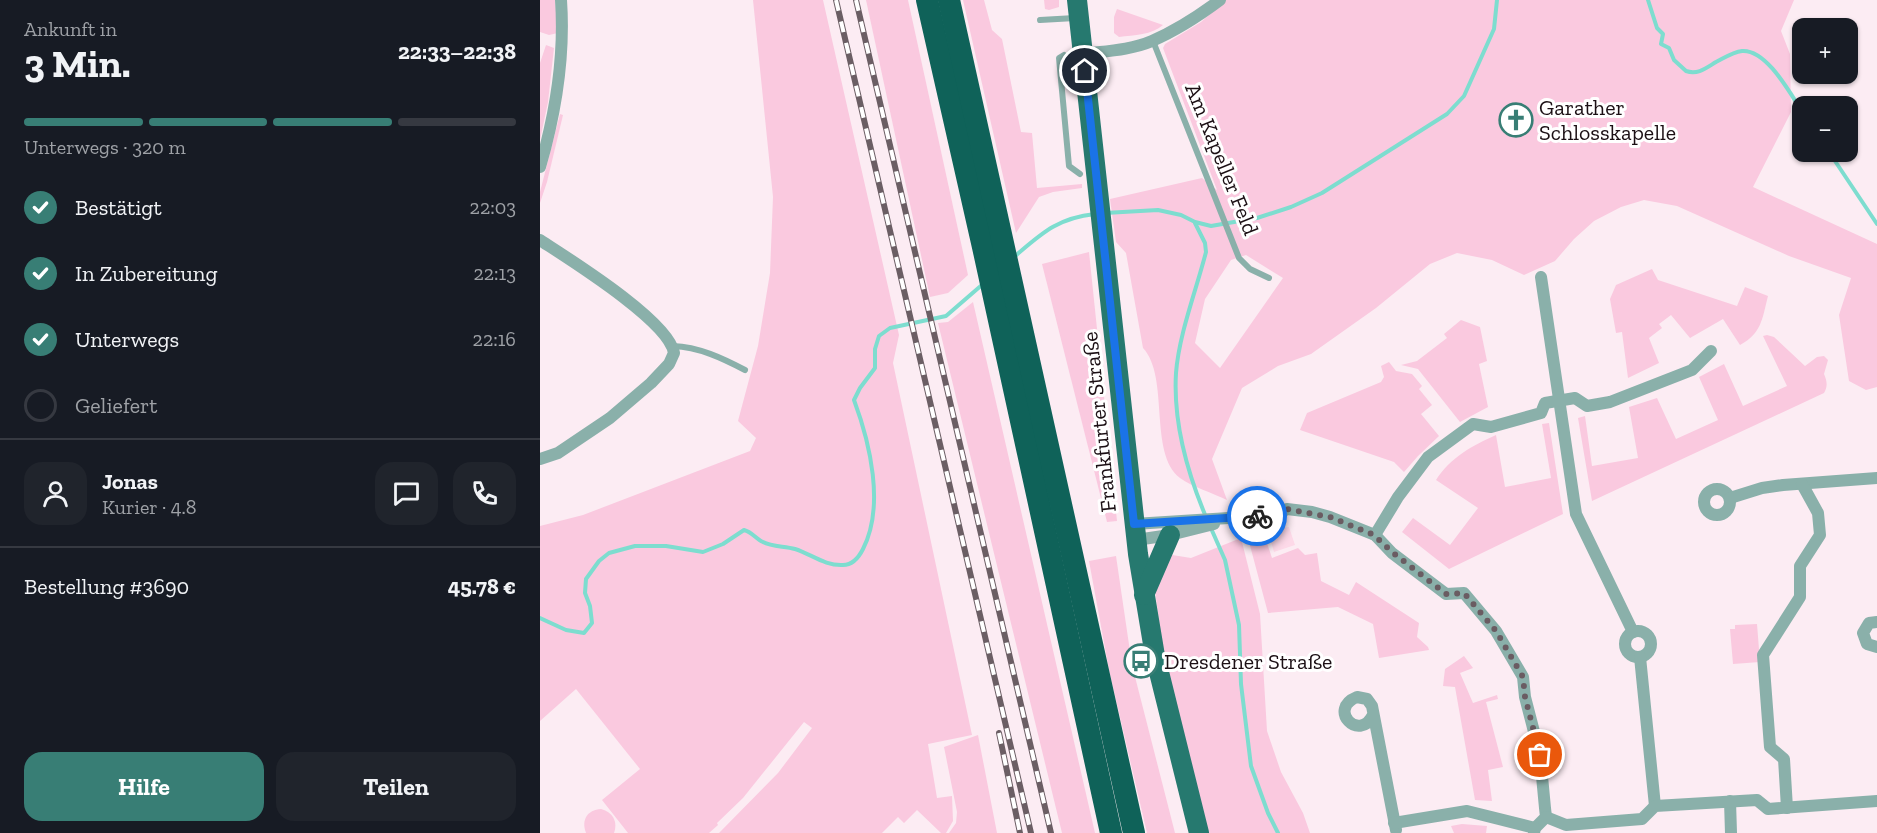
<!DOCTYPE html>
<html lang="de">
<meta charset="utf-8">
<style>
body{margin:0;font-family:"Zilla Slab",serif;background:#20242c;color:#f1f3f6;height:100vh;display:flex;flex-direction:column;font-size:22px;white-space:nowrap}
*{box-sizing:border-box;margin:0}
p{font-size:20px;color:#9ea1a6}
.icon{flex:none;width:33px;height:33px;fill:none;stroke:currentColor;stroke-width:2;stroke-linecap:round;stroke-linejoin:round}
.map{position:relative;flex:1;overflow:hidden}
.side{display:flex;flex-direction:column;background:#171b24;width:540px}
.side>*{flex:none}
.fabs{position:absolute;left:1252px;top:18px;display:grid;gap:12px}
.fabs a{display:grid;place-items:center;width:66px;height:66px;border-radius:12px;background:#171b24;box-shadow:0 2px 4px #0004;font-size:30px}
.pin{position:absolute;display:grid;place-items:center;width:51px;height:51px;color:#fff;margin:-26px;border:3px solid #fff;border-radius:50%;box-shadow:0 2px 6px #0007}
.courier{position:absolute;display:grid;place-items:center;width:60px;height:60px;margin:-30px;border:4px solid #1a73e8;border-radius:50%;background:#fff;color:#222;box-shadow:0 2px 8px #0007}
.summary em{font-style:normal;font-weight:700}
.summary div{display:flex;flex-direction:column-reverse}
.summary{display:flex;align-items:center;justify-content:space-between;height:102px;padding:0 24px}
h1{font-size:39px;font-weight:700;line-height:45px}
.bar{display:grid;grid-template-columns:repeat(4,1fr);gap:9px 6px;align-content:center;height:72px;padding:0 24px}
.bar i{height:8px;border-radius:4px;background:#363941}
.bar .on{background:#387e75}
.bar p{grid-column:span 4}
.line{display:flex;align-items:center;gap:15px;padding:0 24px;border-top:2px solid #363941}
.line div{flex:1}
.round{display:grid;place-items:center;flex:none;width:63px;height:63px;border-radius:18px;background:#20242c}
ol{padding:0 24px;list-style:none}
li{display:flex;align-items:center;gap:18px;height:66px}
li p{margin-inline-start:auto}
li .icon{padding:6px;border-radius:50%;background:#387e75;color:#fff;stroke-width:4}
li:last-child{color:#9ea1a6}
li i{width:33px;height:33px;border:3px solid #363941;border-radius:50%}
.cta{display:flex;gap:12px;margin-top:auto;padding:12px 24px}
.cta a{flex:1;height:69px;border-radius:18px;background:#387e75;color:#fff;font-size:24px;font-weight:700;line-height:69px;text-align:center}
.cta a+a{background:#20242c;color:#f1f3f6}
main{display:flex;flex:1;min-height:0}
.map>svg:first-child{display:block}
</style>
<main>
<section class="side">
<div class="summary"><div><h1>3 Min.</h1><p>Ankunft in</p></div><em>22:33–22:38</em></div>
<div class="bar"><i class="on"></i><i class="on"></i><i class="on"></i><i></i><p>Unterwegs · 320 m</p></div>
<ol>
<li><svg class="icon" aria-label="check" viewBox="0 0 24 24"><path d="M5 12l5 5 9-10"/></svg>Bestätigt<p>22:03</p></li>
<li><svg class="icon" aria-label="check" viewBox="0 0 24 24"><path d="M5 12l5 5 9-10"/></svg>In Zubereitung<p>22:13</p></li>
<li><svg class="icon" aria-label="check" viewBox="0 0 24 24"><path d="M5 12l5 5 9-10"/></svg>Unterwegs<p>22:16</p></li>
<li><i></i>Geliefert</li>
</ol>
<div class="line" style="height:108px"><a class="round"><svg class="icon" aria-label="person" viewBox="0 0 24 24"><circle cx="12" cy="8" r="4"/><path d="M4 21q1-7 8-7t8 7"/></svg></a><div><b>Jonas</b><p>Kurier · 4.8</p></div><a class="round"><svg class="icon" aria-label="chat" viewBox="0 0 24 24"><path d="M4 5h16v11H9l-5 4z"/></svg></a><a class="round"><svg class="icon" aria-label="phone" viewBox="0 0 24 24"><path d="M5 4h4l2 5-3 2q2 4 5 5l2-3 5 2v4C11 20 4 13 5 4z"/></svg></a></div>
<div class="line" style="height:78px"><div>Bestellung #3690</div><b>45.78 €</b></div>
<div class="cta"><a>Hilfe</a><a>Teilen</a></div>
</section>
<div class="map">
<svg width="1337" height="833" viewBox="0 0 1337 833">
<rect width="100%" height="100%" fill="#fcecf3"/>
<!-- built -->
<polygon fill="#fdd9e8" points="749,527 755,545 734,552 728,531"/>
<!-- green -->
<g fill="#fac9df" fill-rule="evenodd">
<polygon points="0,0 15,0 18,33 9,35 0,32"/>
<polygon points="213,0 283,0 359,335 353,363 432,735 388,744 397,798 412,796 413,821 406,833 401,833 377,810 364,823 358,817 342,833 179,833 238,773 272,728 264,722 203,798 177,823 178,825 169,833 88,833 62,800 100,769 36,689 0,721 0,526 43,515 210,451 216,438 198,421 218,346 230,273 233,197"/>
<polygon points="326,0 368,0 428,275 408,293 390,297"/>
<polygon points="423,0 444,0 452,30 462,39 481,132 492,133 497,188 542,184 542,188 513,192 499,197 476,233"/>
<polygon points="504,0 519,0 519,7 509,10 505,9"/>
<path d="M686 0H1254L1241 31 1250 54 1251 112 1213 187 1337 244V387L1326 390 1309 381 1299 315 1311 278 1249 256 1137 206 1104 200 1081 207 1054 221 1034 239 1015 261 984 275 952 260 917 253 890 264 836 308 771 354 738 366 702 388 672 459 687 500C673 493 652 487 640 478 608 453 630 377 603 348L586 253 576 242 570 199 662 178 677 190 623 48 625 44 661 22ZM706 255 743 278 680 368 655 343 665 299 691 260Z"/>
<path d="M577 9 623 25C612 35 594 35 579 37L574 33V17Z"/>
<polygon points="6,45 14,48 8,102 0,140 0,63"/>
<polygon points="20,114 23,115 7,182 0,203 0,192"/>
<polygon points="549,252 577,521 567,522 502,264"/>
<path d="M1112 269 1118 280 1197 306 1205 287 1228 296C1222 319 1222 333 1200 345L1183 319 1150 338 1131 315 1119 324 1122 328 1109 338 1119 363 1088 378 1082 332 1076 333 1070 299 1076 285Z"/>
<polygon points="433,302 555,833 522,833 398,323 408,322"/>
<polygon points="921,320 940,327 947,361 939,364 948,407 920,422 878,369 861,365 877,361 907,338 904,334"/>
<path d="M1227 335 1234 337 1265 366 1277 357 1284 356 1288 360 1284 374C1287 381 1288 386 1284 393L1052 501 1038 418 1045 416 1052 466 1098 458 1089 407 1117 398 1136 439 1178 420 1159 377 1184 364 1203 406 1247 386 1223 336Z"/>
<polygon points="849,362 856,371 872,374 882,386 879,389 892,405 881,414 899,436 878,456 864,472 854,462 760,430 767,413 841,382 844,377 841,366"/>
<path d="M1009 423 1023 514 909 569 862 532 873 518 910 545 938 508 896 480C910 458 933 445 956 435L965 487 1011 478 1002 424Z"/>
<polygon points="723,531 732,558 758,548 765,555 777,553 781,581 809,595 816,582 879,623 877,637 888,647 889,650 839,658 833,624 798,607 728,613 708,538"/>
<polygon points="701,538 720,614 727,731 741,772 763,813 770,833 667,833 623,651 614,583 626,554 651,558"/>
<polygon points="576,556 592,665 635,833 607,833 569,670 549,561"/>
<polygon points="1217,624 1220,662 1193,664 1190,629 1195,629 1195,625"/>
<polygon points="924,656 933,668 920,673 933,703 957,695 958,699 946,702 963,767 948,770 952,801 935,800 915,687 903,686 905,669"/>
<polygon points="438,735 457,833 409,833 416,823 417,812 404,747"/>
<path d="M61 809C73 812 78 822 74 833H46C41 820 47 810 61 809Z"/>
<polygon points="922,824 947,826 946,833 914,833 911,826"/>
</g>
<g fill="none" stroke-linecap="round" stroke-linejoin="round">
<!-- stream -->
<g stroke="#7dddcf" stroke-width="4">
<path d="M1108 0 1117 28 1123 34 1121 44 1129 48 1134 60 1146 71C1158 75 1166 68 1176 62 1184 58 1193 52 1202 51 1227 49 1251 95 1263 113"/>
<polyline points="1289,152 1337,224"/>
<polyline points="565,213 618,210 641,215 655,222 671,226 717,218 751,207 782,193 907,114 924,96 954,29 957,0"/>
<path d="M655 223 665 243 666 252C656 291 639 334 636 373 633 422 647 472 666 517"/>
<path d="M474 257C501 234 517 218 555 214"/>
<polyline points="670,526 685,560 699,625 701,684 711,766 728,813 738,833"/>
<path d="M0 618 26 630 44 633 52 623 50 606 45 593 46 579 59 561 69 553 95 546H126L163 552 183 544 204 530C212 532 216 539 223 542 232 547 245 546 255 549 271 554 285 566 303 565 312 565 319 557 323 549 345 506 330 443 314 400L320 388 335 368V349L339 336 350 328 406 316 443 284"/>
</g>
<!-- lane -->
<g stroke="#8ab0aa" stroke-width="6">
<polyline points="500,20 535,18"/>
<polyline points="613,41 699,258 710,269 729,278"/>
<polyline points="524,55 519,58 529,166 540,174"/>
<path d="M133 346C159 347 182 358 205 370"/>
</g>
<!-- street -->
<g stroke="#8ab0aa" stroke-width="12">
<path d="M543 54C566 51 591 50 612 41 635 31 660 15 680 0"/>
<path d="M0 167C16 112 25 57 21 0"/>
<path d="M0 240C29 259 129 321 134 353L129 364 111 383 70 418 18 453 0 459"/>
<polyline points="1001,277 1036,514 1093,632"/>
<circle cx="1177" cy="502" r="13"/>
<polyline points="1190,498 1222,488 1243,485 1337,478"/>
<polyline points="594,524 736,515 747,509 772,512 790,517 835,535 852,553 906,594 924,593 956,631 983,677 985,697 1000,755 1005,808 1006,817 995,828 994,833"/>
<polyline points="835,535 858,497 888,457 933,424 951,427 1001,413 1005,403 1035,398 1047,406 1070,402 1152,370 1171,351"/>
<polyline points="596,540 630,535 674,524"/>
<polyline points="1337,622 1329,623 1323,633 1327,644 1337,647"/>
<circle cx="1098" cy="644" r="13"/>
<polyline points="1100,657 1115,806"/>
<path d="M833 715C819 743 787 709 817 697L827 699 832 706 856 830"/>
<polyline points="1190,801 1191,833"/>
<polyline points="1247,808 1244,759 1230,747 1223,655 1260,597 1260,566 1280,535 1278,513 1262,484"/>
<polyline points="1006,817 1026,825 1102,819 1115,806 1217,800 1228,809 1337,801"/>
<polyline points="854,823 927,811 995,828"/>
</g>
<!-- primary -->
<g stroke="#26796f" stroke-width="20">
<polyline points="537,0 598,554 615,656 659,833"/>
<polyline points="604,595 630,535"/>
</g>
<!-- highway -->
<g stroke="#0f6259" stroke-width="22">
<polyline points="387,0 443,247 571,833"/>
<polyline points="409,0 594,833"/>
</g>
<!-- rail casing -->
<g stroke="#6b5e64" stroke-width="6">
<g id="rail">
<polyline points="296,0 491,833"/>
<polyline points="316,0 511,833"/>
<polyline points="459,733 480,833"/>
</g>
</g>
<!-- rail -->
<use href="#rail" stroke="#fff" stroke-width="4" stroke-dasharray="11" stroke-linecap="butt"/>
</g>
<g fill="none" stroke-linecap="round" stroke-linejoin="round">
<!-- done -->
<polyline stroke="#6a5c62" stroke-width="6" stroke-dasharray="0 10.8" points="717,516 736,514 747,509 790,517 834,535 852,552 906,594 924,593 956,631 983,677 985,697 1000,755"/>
<!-- route -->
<polyline stroke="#1a73e8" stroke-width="8" points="545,71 594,524 717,516"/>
</g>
<!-- icons -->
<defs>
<g id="church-ring" transform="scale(1.725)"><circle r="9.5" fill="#fff" stroke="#387e75" stroke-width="1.5"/><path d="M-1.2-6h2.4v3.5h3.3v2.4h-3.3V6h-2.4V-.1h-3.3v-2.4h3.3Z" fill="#387e75"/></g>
<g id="bus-ring" transform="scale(1.725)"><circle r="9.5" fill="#fff" stroke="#387e75" stroke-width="1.5"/><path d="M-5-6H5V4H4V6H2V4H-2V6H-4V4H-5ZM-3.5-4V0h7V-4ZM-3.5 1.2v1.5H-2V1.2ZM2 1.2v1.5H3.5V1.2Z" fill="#387e75"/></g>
</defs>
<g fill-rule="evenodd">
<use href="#church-ring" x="976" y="120"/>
<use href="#bus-ring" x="601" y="661"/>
</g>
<g text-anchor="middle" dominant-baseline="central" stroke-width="6" stroke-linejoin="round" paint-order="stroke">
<!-- poi labels -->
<g font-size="22" fill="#1b0f14" stroke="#fff" text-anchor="start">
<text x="999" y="107">Garather<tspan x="999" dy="25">Schlosskapelle</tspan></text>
<text x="624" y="661">Dresdener Straße</text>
</g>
<!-- street labels -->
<g font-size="22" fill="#1b0f14" stroke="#fff">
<text transform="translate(682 159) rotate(68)">Am Kapeller Feld</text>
<text transform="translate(559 422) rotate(-96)">Frankfurter Straße</text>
</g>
</g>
</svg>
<div class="fabs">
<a>+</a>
<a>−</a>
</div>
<div class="pin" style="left:1000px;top:755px;background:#ea580c"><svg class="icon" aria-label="bag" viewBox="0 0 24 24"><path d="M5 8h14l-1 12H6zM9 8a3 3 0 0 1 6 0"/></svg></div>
<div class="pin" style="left:545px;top:71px;background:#1f2937"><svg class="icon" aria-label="home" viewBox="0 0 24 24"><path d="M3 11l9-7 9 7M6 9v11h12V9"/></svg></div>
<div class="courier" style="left:717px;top:516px"><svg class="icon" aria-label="bike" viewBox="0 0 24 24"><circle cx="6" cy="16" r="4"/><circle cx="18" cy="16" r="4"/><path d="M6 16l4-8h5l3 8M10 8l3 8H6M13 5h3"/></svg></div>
</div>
</main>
